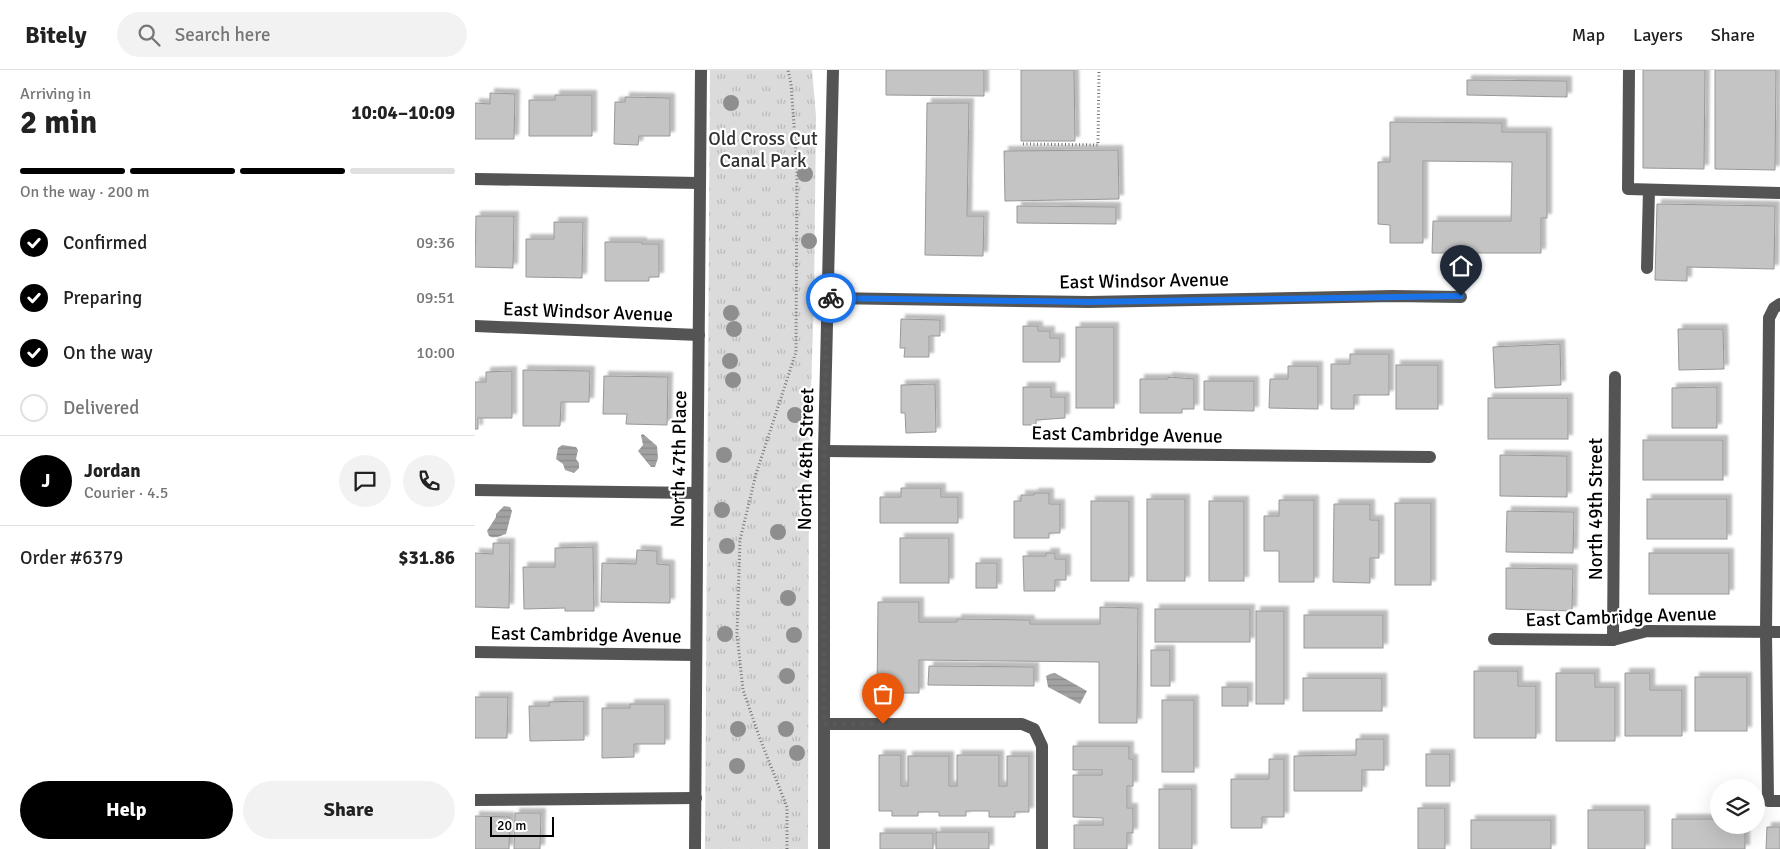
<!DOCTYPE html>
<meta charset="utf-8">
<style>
body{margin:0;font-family:Signika,sans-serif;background:#f2f2f2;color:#222;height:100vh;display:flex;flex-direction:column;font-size:19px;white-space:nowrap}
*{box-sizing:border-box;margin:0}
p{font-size:16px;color:#767676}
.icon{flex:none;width:28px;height:28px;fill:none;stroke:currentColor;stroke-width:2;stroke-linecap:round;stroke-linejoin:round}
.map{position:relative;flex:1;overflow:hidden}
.sheet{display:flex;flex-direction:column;background:#fff;width:475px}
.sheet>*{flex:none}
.fabs{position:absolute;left:1235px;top:709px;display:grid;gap:10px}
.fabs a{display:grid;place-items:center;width:55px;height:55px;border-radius:50%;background:#fff;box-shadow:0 5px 20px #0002;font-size:25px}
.scale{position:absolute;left:15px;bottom:12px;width:64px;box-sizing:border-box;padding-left:5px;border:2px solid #000;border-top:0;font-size:14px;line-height:18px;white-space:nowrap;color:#000;-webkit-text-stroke:4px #fff;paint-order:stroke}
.pin{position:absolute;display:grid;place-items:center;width:42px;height:42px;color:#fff;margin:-51px -21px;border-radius:50% 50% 50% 0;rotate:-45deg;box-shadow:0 0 5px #0007}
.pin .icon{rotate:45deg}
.courier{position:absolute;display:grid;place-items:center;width:50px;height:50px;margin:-25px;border:4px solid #1a73e8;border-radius:50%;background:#fff;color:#222;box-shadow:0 1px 6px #0007}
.summary em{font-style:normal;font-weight:700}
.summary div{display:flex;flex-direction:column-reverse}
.summary{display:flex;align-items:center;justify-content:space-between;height:85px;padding:0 20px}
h1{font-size:32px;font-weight:700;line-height:38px}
.bar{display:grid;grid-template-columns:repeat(4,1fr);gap:8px 5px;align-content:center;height:60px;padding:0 20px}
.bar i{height:6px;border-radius:4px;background:#e0e0e0}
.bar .selected{background:#000}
.bar p{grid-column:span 4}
.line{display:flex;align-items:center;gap:12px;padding:0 20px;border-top:1px solid #e0e0e0}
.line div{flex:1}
.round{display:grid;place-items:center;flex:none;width:52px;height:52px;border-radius:26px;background:#f2f2f2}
ol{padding:0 20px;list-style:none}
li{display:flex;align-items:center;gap:15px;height:55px}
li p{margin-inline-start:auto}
li .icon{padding:5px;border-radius:50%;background:#000;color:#fff;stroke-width:4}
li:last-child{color:#767676}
li i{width:28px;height:28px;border:2px solid #e0e0e0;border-radius:50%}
.button{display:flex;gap:10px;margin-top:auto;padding:10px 20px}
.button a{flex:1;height:58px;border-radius:30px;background:#000;color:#fff;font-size:20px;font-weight:700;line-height:58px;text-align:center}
.button a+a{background:#f2f2f2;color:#222}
header{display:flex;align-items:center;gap:30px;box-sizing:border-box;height:70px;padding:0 25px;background:#fff;border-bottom:1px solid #e0e0e0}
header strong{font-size:24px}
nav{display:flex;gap:28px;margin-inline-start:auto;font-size:18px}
.search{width:350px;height:45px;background:#f2f2f2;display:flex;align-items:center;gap:12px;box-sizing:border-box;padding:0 18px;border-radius:28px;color:#767676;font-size:19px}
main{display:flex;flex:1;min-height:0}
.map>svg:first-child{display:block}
</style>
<header>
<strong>Bitely</strong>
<div class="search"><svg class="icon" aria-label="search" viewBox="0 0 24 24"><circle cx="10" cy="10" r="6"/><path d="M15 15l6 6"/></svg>Search here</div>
<nav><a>Map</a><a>Layers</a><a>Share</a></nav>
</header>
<main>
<section class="sheet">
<div class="summary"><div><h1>2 min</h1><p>Arriving in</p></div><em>10:04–10:09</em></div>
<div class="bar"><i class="selected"></i><i class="selected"></i><i class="selected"></i><i></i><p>On the way · 200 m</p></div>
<ol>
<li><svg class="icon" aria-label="check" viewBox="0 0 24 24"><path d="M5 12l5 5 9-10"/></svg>Confirmed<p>09:36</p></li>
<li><svg class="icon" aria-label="check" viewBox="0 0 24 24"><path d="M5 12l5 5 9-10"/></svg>Preparing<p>09:51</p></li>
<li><svg class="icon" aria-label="check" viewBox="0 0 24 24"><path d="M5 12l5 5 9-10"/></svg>On the way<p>10:00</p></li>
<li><i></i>Delivered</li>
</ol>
<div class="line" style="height:90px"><b class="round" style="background:#000;color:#fff">J</b><div><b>Jordan</b><p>Courier · 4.5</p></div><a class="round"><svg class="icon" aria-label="chat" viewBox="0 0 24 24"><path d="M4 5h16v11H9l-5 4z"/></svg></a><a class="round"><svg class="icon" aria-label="phone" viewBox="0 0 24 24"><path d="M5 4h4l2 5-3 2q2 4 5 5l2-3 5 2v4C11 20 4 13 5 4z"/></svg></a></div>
<div class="line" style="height:65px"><div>Order #6379</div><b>$31.86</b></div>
<div class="button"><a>Help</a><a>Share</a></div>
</section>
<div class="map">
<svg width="1305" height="779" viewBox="0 0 1305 779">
<defs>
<pattern id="park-tufts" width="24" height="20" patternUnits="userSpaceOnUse" patternTransform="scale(1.25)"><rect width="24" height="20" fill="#dbdbdb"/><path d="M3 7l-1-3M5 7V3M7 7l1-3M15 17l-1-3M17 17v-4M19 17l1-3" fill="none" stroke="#bababa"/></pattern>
<pattern id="water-rules" width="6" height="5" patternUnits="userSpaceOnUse" patternTransform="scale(1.25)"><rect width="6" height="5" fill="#a2a2a2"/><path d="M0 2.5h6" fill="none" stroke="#8a8a8a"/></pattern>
<filter id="shadow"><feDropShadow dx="4.5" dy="-4.5" stdDeviation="1" flood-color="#0004"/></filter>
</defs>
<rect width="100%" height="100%" fill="#fff"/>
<!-- park -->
<polygon fill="url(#park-tufts)" points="235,0 337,0 341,46 339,227 334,380 333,779 230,779"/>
<!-- water -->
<g fill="url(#water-rules)">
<polygon points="168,364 182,376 183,388 180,397 176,397 163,381 168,375 166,365"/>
<polygon points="87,375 101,377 103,380 101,389 104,393 104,398 99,403 90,400 88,394 81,389 83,378"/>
<path d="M29 436 35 437 37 441 31 464C25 466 19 469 14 466L12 461 21 447V444Z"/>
<polygon points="580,603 612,621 605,634 573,617 571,606 575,604"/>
</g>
<!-- building -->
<g fill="#c4c4c4" stroke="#989898" filter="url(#shadow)">
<polygon points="411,0 509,0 509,26 411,25"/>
<polygon points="546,0 599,0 600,71 546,71"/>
<polygon points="1168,0 1230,0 1229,99 1168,98"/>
<polygon points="1240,0 1301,0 1300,100 1240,99"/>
<polygon points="992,10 1092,11 1092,27 992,25"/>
<polygon points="15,23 40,24 39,69 0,69 0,33 15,34"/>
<polygon points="80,25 117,25 117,66 54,66 54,30 80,30"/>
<polygon points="150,27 195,28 195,66 164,66 163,75 139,74 140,32 150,32"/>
<polygon points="452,33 494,33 492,146 509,146 508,186 450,185"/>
<polygon points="915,52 1027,53 1027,62 1072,62 1072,148 1066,148 1066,183 957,183 958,151 1036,151 1037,92 948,91 948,173 915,173 915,155 903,154 903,92 915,92"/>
<polygon points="643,80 644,129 530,131 529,81"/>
<polygon points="1182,134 1300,136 1299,199 1212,197 1212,211 1180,210"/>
<polygon points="542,136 641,137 641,154 542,153"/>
<polygon points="1,146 39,146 38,198 0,197"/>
<polygon points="79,152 108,152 107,208 51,207 51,169 79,169"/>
<polygon points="130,172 167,172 167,174 184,174 184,207 174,207 174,211 130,211"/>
<polygon points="426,249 465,250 465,266 454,266 454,287 429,287 430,278 425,278"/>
<polygon points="548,256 563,256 563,261 575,261 575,268 585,268 585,292 548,292"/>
<rect x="601" y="257" width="38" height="81"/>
<polygon points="1203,259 1248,259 1249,299 1204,300"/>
<polygon points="1085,274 1086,315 1020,318 1018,277"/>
<polygon points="875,284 914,284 914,325 879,325 879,339 856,339 856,294 875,294"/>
<rect x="921" y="295" width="42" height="44"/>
<polygon points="813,296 843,296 843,339 794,338 795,309 813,309"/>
<polygon points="48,300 115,301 114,332 86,332 85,356 48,356"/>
<polygon points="37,301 37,348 3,348 3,359 0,359 0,312 11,312 11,302"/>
<polygon points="129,306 193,307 192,355 151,354 152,344 128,344"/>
<polygon points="693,307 719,309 719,339 707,339 707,343 665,343 665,309 693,309"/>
<polygon points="729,311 779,311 779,341 729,340"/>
<polygon points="460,314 461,362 431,363 430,343 426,343 426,315"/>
<polygon points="548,317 576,317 576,327 590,327 590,348 561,350 561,355 548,355"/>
<polygon points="1242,317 1242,358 1197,358 1197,318"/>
<rect x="1013" y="328" width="80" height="41"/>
<rect x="1168" y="370" width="80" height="40"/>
<polygon points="1025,385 1092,386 1092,427 1025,426"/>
<polygon points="426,418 466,418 466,427 483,427 483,453 405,453 405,427 426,427"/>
<polygon points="559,423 574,423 574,434 585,434 585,463 574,463 574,468 539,468 539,431 546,431 546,425 559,425"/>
<rect x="672" y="429" width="38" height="82"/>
<rect x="1172" y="429" width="80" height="40"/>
<polygon points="804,430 839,430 839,512 804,512 804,481 789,481 789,446 804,446"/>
<rect x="616" y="431" width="38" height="80"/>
<rect x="734" y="431" width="35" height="80"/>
<rect x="920" y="433" width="36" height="82"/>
<polygon points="859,434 895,434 895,450 904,450 904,488 895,488 895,513 858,512"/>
<polygon points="1032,441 1099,442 1098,483 1031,482"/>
<rect x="425" y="468" width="49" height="45"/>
<polygon points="18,473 35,473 34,538 0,537 0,483 18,484"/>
<polygon points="118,477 119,541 90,541 90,538 49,539 48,497 80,497 80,478"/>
<polygon points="162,480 182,481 182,494 195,495 195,533 126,532 127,493 161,494"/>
<polygon points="571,483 580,483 580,489 591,489 591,510 580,510 580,521 549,521 548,486 571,486"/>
<rect x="1174" y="483" width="80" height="41"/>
<rect x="501" y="493" width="21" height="25"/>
<polygon points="1031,498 1098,499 1097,541 1031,539"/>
<polygon points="403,532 444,532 444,552 482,552 482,549 555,550 555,554 625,554 625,537 663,538 662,653 624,653 624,592 444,590 444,623 402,623"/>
<rect x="680" y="539" width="95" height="33"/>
<rect x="781" y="541" width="28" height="93"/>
<rect x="829" y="545" width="79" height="33"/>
<rect x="676" y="580" width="19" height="36"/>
<polygon points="454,596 559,597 559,616 453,615"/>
<polygon points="999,601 1043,601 1043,616 1061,616 1061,668 999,668"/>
<polygon points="1081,603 1120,603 1120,617 1140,617 1140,671 1081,671"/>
<polygon points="1150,603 1175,603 1175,620 1207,620 1207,666 1150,666"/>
<rect x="1220" y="607" width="52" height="54"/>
<rect x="828" y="608" width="79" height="33"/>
<rect x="747" y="617" width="26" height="19"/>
<polygon points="0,627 33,627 32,668 0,668"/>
<rect x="687" y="630" width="32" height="72"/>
<polygon points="109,631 109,670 55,671 54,636 74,636 74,632"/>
<polygon points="155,634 190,634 190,674 159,674 159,687 127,688 127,638 155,638"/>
<polygon points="881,669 909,669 909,700 887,700 887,721 819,721 819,686 881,685"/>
<polygon points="598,676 654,676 654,689 658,689 658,716 652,716 652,738 658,738 658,763 652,763 652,779 599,779 599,755 628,755 628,748 598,747 598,705 627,705 627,700 598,700"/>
<rect x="951" y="684" width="24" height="32"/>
<polygon points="404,685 426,685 426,716 433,716 433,686 474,686 474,716 482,716 482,685 524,685 524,716 532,716 532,686 554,686 554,742 540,742 540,747 514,747 514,741 491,741 491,746 464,746 464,742 443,742 443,746 417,746 417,741 404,741"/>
<polygon points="794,689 809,689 809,747 787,747 787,758 756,758 756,709 794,709"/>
<rect x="684" y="719" width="33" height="60"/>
<rect x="943" y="738" width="27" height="41"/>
<rect x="1113" y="740" width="57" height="39"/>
<polygon points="40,743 66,743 65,779 39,779"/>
<polygon points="0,746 35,747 34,779 0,779"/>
<polygon points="1197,749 1244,749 1244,755 1256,755 1256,761 1270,761 1270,779 1197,779"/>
<rect x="996" y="750" width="80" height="29"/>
<polygon points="1292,757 1305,757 1305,779 1291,779"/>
<rect x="461" y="762" width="53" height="17"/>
<rect x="405" y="763" width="53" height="16"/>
</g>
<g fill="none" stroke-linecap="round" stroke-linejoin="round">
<!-- path -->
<g stroke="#767676" stroke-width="3" stroke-dasharray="1 2.5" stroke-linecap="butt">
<polyline points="548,74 623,75 624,0"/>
<polyline points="312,779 312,737 284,666 268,620 262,564 265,470 281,404 321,282 322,96 316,14 313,0"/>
</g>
<!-- minor -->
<g stroke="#545454" stroke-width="12">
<polyline points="1154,0 1153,119 1305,123"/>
<polyline points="0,109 224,113"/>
<polyline points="1172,198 1174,120"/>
<polyline points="353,228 614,232 918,226 986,227"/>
<polyline points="1305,234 1299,238 1294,248 1291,562 1293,731 1305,731"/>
<polyline points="0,256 224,265"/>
<polyline points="349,381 955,387"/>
<polyline points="0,420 222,423"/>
<polyline points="1019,569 1138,570 1172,561 1305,562"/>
<polyline points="1138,570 1140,307"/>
<polyline points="0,582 221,585"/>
<polyline points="349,654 547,654 559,659 567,676 567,779"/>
<polyline points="0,730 221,728"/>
<path d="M220 779C223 519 222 260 226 0"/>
<polyline points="349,779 349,381 358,0"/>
</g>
</g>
<!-- trees -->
<g fill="#8e8e8e">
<circle cx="256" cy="33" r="8"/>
<circle cx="330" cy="104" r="8"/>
<circle cx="334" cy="171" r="8"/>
<circle cx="256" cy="243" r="8"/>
<circle cx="259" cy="259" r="8"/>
<circle cx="255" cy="291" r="8"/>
<circle cx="258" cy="310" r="8"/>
<circle cx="320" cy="345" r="8"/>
<circle cx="249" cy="385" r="8"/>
<circle cx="247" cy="440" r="8"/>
<circle cx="303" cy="462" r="8"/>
<circle cx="252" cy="476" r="8"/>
<circle cx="313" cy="528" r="8"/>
<circle cx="250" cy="564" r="8"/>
<circle cx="319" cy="565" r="8"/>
<circle cx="312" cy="606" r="8"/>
<circle cx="263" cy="659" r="8"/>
<circle cx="311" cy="659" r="8"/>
<circle cx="322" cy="683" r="8"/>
<circle cx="262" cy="696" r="8"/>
</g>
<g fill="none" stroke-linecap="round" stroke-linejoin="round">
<!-- done -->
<polyline stroke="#595959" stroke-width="5" stroke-dasharray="0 9" points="356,228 352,228 349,381 349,654 408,654"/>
<!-- route -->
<polyline stroke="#1a73e8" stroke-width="6" points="356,228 614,232 986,226"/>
</g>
<g text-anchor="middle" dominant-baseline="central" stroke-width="4.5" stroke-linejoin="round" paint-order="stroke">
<!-- park labels -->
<g font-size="19" fill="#323232" stroke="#fff">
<text x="288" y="69">Old Cross Cut<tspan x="288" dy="22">Canal Park</tspan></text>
</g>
<!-- street labels -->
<g font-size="19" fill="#000" stroke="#fff">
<text transform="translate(669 211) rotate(-1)">East Windsor Avenue</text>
<text transform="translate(113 242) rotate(2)">East Windsor Avenue</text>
<text transform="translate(652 365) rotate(1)">East Cambridge Avenue</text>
<text transform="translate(204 389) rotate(-89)">North 47th Place</text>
<text transform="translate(331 389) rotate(-89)">North 48th Street</text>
<text transform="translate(1121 439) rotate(-90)">North 49th Street</text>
<text transform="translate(1146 547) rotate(-2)">East Cambridge Avenue</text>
<text transform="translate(111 565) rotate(1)">East Cambridge Avenue</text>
</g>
</g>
</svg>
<div class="fabs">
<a><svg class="icon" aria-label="layers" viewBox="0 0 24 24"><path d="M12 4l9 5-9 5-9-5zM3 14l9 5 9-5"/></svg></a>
</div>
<div class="scale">20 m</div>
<div class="pin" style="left:408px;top:654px;background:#ea580c"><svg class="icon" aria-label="bag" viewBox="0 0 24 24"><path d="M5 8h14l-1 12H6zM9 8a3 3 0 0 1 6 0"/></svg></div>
<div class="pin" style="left:986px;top:226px;background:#1f2937"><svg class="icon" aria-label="home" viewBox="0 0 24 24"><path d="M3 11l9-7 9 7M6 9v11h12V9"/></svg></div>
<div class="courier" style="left:356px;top:228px"><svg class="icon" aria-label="bike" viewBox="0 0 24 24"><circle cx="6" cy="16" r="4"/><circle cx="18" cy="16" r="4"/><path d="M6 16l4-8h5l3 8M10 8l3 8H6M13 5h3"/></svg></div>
</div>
</main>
